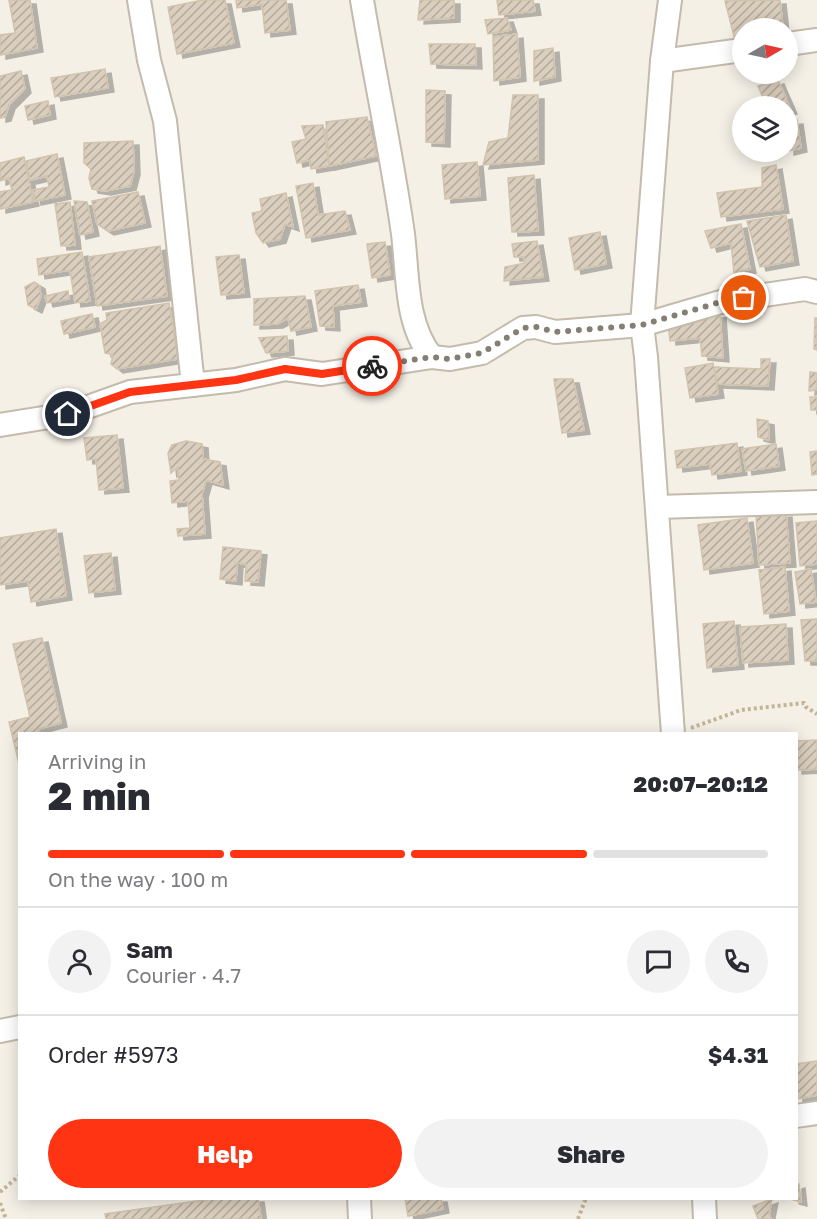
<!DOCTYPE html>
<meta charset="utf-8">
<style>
body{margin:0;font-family:"Golos Text",sans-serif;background:#f2f2f3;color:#2b2b33;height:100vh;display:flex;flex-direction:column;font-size:22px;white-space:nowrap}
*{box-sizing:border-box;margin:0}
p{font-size:20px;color:#7c7c81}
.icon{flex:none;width:33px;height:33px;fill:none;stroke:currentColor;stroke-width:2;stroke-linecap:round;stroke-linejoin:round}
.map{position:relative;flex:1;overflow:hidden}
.sheet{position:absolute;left:18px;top:732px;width:780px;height:468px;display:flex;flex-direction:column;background:#fff;border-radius:0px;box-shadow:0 3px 15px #0003}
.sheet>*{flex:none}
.needle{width:39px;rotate:81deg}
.tools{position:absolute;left:732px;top:18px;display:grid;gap:12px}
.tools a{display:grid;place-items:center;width:66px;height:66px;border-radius:50%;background:#fff;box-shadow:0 3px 15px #0003;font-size:30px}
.pin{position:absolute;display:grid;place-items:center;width:51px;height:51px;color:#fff;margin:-26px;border:3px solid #fff;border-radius:50%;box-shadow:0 2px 6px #0007}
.courier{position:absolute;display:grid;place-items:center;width:60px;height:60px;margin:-30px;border:4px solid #ff3412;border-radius:50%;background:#fff;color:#222;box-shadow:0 2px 8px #0007}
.headline em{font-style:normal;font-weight:800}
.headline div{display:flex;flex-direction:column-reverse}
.headline{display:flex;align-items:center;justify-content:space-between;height:102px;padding:0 30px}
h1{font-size:39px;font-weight:800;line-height:45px}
.bar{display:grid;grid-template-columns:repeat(4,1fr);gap:9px 6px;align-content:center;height:72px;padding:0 30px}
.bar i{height:8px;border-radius:4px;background:#e1e1e2}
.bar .selected{background:#ff3412}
.bar p{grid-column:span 4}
.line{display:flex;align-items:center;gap:15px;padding:0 30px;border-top:2px solid #e1e1e2}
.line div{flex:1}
.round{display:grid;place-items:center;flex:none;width:63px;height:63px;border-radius:32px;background:#f2f2f3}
.cta{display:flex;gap:12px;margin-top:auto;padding:12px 30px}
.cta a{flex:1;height:69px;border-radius:36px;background:#ff3412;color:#fff;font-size:24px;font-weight:800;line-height:69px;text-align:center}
.cta a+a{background:#f2f2f3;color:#2b2b33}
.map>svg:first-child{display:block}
</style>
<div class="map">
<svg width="817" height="1219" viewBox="0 0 817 1219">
<defs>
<pattern id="building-hatch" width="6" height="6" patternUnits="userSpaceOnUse" patternTransform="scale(1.5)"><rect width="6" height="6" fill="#dacebe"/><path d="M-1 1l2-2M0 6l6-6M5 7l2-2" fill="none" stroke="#b3a99b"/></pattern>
<filter id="shadow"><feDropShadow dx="6" dy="4" stdDeviation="0" flood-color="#0004"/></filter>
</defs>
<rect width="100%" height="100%" fill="#f4f0e6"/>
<!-- building -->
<g fill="url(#building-hatch)" stroke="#d2c3ad" stroke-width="1.5" filter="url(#shadow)">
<polygon points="9,0 30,0 37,48 0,55 0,35 15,33"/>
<polygon points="203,0 225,0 234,43 177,54 168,7"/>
<polygon points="236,0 286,0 290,30 265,33 262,4 237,8"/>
<polygon points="420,0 454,0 454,18 418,20"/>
<polygon points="497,0 533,0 535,11 499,15"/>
<polygon points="780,0 783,28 742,28 742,38 735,40 725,1"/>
<polygon points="507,18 511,30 488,34 485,20"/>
<polygon points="517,34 520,77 494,81 493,37"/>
<polygon points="429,44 475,44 476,65 431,64"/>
<polygon points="553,48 555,77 534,81 534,51"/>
<polygon points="105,69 108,88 55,97 51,78"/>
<polygon points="21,71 25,89 9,105 5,117 0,118 0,76"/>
<polygon points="778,80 791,110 788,111 788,106 750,106 749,102 764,100 758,86"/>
<polygon points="426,90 445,91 444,143 426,142"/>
<polygon points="513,95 538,95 538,160 483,165 489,142 508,138"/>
<polygon points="48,101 50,115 28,120 25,106"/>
<polygon points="367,117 376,156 329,166 326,122"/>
<polygon points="797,120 801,148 788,151 788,121"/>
<polygon points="323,125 329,166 311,169 310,160 297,163 292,142 306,139 302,126"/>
<polygon points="133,141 134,171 130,186 105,191 92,189 89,178 91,169 84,163 84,143"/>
<polygon points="57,154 65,195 35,201 33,190 49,187 47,176 30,180 26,161"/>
<polygon points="24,157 33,202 0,209 0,192 12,190 9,178 0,181 0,163"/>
<polygon points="477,162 480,196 445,199 442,165"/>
<polygon points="776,165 783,209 721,217 717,193 762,187 762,168"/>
<polygon points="534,175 538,231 512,232 508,178"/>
<polygon points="313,183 318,215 345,211 350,230 306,238 296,186"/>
<polygon points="138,192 145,223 108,231 97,224 92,201"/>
<polygon points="286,193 293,227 285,224 280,239 263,243 256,233 252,213 262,211 260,199"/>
<polygon points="74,201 87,202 93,232 80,235"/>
<polygon points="70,202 75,245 61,246 55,204"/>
<polygon points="786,215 793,261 760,267 747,221"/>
<polygon points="741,224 750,269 734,273 731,243 711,248 705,231"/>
<polygon points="600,232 606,264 575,270 569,238"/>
<polygon points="537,241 543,277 504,281 505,267 525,263 524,257 514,257 512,244"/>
<polygon points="385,242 390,275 372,278 367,244"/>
<polygon points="160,246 167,296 97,306 89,257"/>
<polygon points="82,252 90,301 75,303 70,270 39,275 37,259"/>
<polygon points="239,255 244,293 221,295 216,257"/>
<polygon points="34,282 39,285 41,296 36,309 28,305 25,287"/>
<polygon points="358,285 361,302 333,306 334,327 320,326 315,291"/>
<polygon points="68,291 69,299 47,303 45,296"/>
<polygon points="305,296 311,327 291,331 288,318 277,324 254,325 254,299"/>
<polygon points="169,303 178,359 117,369 111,364 113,355 105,353 100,324 107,320 106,313"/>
<polygon points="667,313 720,314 723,358 702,356 700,338 670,341"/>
<polygon points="92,314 95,327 64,334 61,321"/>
<polygon points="815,318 817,318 817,350 814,349"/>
<polygon points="287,336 288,351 266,353 259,338"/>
<polygon points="761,359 770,359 768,386 717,384 714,367 761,369"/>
<polygon points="713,363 718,394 690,398 685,368"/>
<polygon points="810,372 817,373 817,390 809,391"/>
<polygon points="554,379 573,379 584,430 562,433"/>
<polygon points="810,397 817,397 817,410 811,410"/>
<polygon points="757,419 768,421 769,440 758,437"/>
<polygon points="117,435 123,488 99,490 96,459 87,460 84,438"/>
<polygon points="186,441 202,444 203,459 220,462 223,485 206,480 202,494 205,534 178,536 177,529 190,528 188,501 172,503 170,481 179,480 178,467 171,473 168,453 172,445"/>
<polygon points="737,443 741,471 712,475 710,464 677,468 675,451"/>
<polygon points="776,444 779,466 746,471 742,449"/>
<polygon points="817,451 817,474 812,475 810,452"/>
<polygon points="786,513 790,563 759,565 756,515"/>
<polygon points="747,518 753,563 704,570 698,525"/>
<polygon points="817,521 817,564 800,566 796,523"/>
<polygon points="56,529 66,596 31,602 28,581 0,585 0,538"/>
<polygon points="223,547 261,551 258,582 245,581 246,564 237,563 236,581 220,579"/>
<polygon points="111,553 115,590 89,593 84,556"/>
<polygon points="785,567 789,611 764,614 759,570"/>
<polygon points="811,569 816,602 800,604 795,572"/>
<polygon points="817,619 817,661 805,661 801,620"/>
<polygon points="734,621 738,665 707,668 703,624"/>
<polygon points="786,624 788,660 743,663 740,627"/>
<polygon points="42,638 61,723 38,729 39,734 20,734 20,768 9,722 30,717 13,644"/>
<polygon points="817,740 817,769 796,770 796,741"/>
<polygon points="817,1061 817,1095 797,1099 796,1064"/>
<polygon points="799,1184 801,1202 793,1200 793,1198 796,1198 796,1185"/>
<polygon points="218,1198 258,1198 261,1219 106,1219 105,1214"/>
<polygon points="405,1198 441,1198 443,1209 408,1216"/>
<polygon points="772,1199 769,1214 771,1219 758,1219 753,1206"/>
</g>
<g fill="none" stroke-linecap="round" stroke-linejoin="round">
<!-- minor casing -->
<g stroke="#c3bbab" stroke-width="26">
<g id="minor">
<polyline points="139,0 149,60 165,121 193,385"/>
<path d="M362 0C375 78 392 156 403 234 408 274 405 325 432 357"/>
<polyline points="670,0 662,61 642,325 646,357 673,734"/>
<polyline points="788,44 817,40"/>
<polyline points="662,61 742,50"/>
<polyline points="0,425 68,414 130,392 236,380 285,369 322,374 432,357 450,359 482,353 523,328 536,327 555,332 642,325 724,301 805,289 817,292"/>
<polyline points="657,507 817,502"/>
<polyline points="0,1031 20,1027"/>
<polyline points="796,1116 817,1113"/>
<polyline points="359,1198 360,1219"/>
<polyline points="704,1198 705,1219"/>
</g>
</g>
<!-- path -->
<g stroke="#c3b498" stroke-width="4" stroke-dasharray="3 3" stroke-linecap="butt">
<polyline points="691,728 741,710 804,703 806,707 817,714"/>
<polyline points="0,1192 20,1175"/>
<polyline points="0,1203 6,1219"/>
<polyline points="578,1219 586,1198"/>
</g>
<!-- minor -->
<use href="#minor" stroke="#fff" stroke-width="22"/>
</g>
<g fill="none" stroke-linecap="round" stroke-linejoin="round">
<!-- done -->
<polyline stroke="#847e73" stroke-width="6" stroke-dasharray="0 10.8" points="372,366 432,357 450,359 482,353 523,328 536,327 555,332 642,325 724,301 744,298"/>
<!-- route -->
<polyline stroke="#ff3412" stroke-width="8" points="68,414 130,392 236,380 285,369 322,374 372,366"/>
</g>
</svg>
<div class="tools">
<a><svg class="needle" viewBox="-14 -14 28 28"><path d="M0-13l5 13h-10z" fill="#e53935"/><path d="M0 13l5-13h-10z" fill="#7c7c81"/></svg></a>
<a><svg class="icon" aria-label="layers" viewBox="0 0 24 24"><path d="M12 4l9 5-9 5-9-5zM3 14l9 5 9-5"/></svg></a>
</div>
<div class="pin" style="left:744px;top:298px;background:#ea580c"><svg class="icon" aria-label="bag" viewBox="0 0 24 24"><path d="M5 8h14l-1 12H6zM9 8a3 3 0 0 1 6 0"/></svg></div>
<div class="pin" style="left:68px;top:414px;background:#1f2937"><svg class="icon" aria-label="home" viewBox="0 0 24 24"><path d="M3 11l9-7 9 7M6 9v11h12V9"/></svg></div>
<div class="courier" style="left:372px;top:366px"><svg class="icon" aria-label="bike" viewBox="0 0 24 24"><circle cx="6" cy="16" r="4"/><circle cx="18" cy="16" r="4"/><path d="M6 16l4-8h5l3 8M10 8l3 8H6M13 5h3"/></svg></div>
<section class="sheet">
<div class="headline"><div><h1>2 min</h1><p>Arriving in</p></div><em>20:07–20:12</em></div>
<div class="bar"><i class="selected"></i><i class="selected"></i><i class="selected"></i><i></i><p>On the way · 100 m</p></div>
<div class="line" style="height:108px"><a class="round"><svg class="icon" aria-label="person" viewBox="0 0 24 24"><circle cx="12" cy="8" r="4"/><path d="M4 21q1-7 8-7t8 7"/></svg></a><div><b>Sam</b><p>Courier · 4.7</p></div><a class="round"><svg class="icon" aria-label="chat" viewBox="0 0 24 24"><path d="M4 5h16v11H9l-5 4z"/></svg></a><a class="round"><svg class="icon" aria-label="phone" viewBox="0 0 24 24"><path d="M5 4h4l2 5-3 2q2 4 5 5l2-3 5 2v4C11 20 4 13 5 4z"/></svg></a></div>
<div class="line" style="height:78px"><div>Order #5973</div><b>$4.31</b></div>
<div class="cta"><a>Help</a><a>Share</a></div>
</section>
</div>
